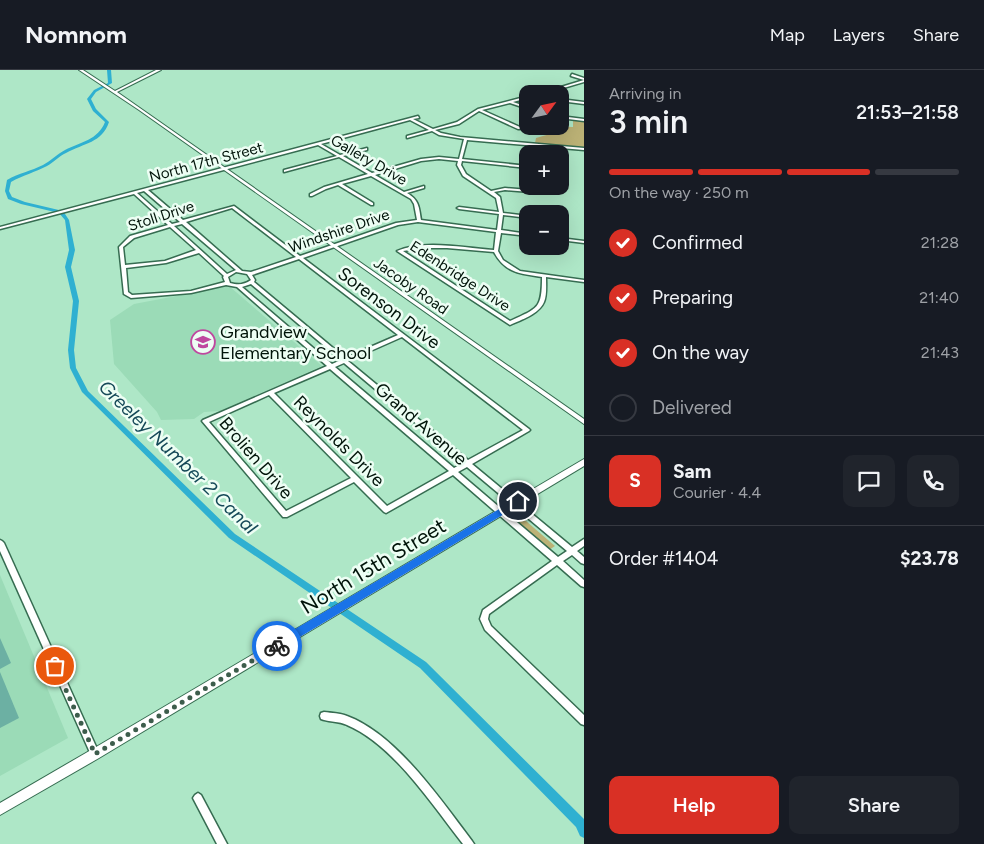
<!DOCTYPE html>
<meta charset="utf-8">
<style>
body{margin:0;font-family:Figtree,sans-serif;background:#20242c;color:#f1f3f6;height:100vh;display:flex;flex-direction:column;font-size:19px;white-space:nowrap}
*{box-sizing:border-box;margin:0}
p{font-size:16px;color:#9ea1a6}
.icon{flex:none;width:28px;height:28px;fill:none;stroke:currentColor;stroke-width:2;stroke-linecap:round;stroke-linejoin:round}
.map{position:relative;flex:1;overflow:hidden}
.panel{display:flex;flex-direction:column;background:#171b24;width:400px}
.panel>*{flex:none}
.needle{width:32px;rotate:57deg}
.fabs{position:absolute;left:519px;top:15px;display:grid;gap:10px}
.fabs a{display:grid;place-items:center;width:50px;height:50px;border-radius:10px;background:#171b24;box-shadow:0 5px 20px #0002;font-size:25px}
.pin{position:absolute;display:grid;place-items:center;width:42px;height:42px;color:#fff;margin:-21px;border:2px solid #fff;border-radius:50%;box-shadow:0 1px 5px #0007}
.courier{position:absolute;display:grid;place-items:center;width:50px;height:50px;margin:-25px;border:4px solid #1a73e8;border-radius:50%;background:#fff;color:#222;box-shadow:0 1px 6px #0007}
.headline em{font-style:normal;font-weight:600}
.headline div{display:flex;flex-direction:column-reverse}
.headline{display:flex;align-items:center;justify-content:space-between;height:85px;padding:0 25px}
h1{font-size:32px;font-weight:600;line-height:38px}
.bar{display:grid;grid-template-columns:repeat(4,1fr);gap:8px 5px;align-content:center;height:60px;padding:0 25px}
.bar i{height:6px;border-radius:4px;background:#363941}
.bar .active{background:#d93025}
.bar p{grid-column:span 4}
.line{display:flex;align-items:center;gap:12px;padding:0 25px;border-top:1px solid #363941}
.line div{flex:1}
.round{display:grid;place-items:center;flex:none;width:52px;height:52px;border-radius:10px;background:#20242c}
ol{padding:0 25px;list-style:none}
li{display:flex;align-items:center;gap:15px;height:55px}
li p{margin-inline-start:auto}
li .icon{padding:5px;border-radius:50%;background:#d93025;color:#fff;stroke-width:4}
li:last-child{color:#9ea1a6}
li i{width:28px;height:28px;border:2px solid #363941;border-radius:50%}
.button{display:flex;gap:10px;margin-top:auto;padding:10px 25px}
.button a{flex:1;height:58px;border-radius:10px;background:#d93025;color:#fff;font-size:20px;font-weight:600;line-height:58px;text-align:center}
.button a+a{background:#20242c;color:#f1f3f6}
header{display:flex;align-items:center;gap:30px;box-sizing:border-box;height:70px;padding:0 25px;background:#171b24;border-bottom:1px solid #363941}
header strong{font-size:24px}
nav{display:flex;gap:28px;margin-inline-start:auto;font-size:18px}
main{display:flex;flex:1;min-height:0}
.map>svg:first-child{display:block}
</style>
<header>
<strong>Nomnom</strong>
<nav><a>Map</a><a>Layers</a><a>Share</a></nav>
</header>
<main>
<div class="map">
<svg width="584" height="774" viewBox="0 0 584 774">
<rect width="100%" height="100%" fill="#aee7c7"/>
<!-- built -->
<g fill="#9bdbb7">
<polygon points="229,216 322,296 220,341 204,342 194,349 161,350 157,342 114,294 110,250 134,234"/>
<polygon points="0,505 68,668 0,706"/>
</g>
<!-- green -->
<g fill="#bcb276">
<polygon points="573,50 584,51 584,78 535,73 536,68 550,64 547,56 573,57"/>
<polygon points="523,450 526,451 555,476 549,480 517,452"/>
</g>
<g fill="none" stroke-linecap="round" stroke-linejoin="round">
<!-- canal -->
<path fill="#2fb0d1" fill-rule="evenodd" d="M107 0H111L112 13 96 22 91 29 96 39 109 52C102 73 84 73 66 83 59 86 54 92 47 96 36 102 23 105 11 112L9 121 12 127 25 132 63 141 69 150 75 180 71 197 79 231 74 280 76 298 88 321 235 464 426 592 584 749V768L580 766 576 757 420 598 229 468 82 322 70 298 68 280 73 231 65 197 69 180 65 150 59 143 21 134 8 129 5 121 7 110C19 103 31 101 43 95 51 91 57 84 65 80 81 72 98 70 105 52L93 41 87 29 94 20 108 13Z"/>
</g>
<!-- building -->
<g fill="#6cb0a3">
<polygon points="0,568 11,593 0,599"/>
<polygon points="0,602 19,648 0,658"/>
</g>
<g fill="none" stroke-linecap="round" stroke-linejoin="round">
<!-- minor casing -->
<g stroke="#366c51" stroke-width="3">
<g id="minor">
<polygon points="572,4 584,8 584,10 571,6"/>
<polygon points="584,10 584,12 543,24 538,24"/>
<path d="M528 26V28L513 32 528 37V39L510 33 482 40 520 57V59H518L479 41 459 54 435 60 441 63 460 67 584 78V80L467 70 462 89 528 96V98L462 91 461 95 466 104 491 121 505 118 543 121 545 122 543 123 505 120 494 122 500 127 503 143 528 146V148L503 145 501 160 528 164V166L501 163 498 181 503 190 520 201 584 210V212L546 207C546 215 547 225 544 232 539 244 521 250 510 255L397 181C423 169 466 178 494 180L496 162 418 152 398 155 303 188 529 359 530 360 529 361 472 394 572 477 584 469V476L577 481 584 487V494L581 493 572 485 563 491 584 510V517L581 516 557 495 489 544 488 549 491 556 584 645V655L581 654 485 560 480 549 483 540 552 491 453 405 386 443 384 442 354 412 287 447H283L202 351 203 350 327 296 237 217 226 215 191 223 131 228 124 224 119 177 130 166 168 155 134 124 0 159V157L418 46 419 48 413 49 433 59 457 52 478 39ZM410 50 429 60 407 66V68L432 61 439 65 464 69 459 89 439 87 421 89 372 103 343 86 367 80V78L340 85 321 74ZM318 75 337 86 284 100V102L339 87 368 104 324 117 310 124V126H312L326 119 338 115 371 135H373V133L342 114 371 106 411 129 414 134 417 150 396 153 300 186 234 136 183 150 148 120ZM439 89 458 91 457 95 463 106 496 128 499 142 459 137 457 138 459 139 499 144 497 160 421 150C419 137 419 130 407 123L424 118V116L404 122 375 105 421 91ZM144 121 180 152 172 154 137 123ZM232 138 296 187 251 202 242 201 186 152ZM182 154 236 200 227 204 174 156ZM170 157 196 180 165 191 125 195 123 177 134 168ZM423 178H447L494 182C505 203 521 204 542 207 542 239 538 238 510 251L403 181ZM199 183 224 206 223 207 225 212 191 221 132 225 128 222 126 198 166 193ZM299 189 398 265 345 288 254 212 255 210 252 205ZM236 202 247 204 251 210C244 215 238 215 230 213L228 207ZM251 214 341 290 332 294 242 217ZM402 267 523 360 468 390 348 291ZM344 293 463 393 454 398 335 297ZM330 299 449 401 387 436 274 323ZM269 325 351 408 286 441 209 352ZM467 397 567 481 558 487 458 402Z"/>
<polygon points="560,29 584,32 584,34 560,31"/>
<polygon points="560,46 584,49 584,51 560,48"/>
<polygon points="560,168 584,171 584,173 560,170"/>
<polygon points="0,470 2,471 4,473 98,681 99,684 98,687 95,688 92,687 0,481"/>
<path d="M324 642C332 643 340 643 347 646 396 664 441 730 472 771L474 774H463C433 736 393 674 347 655 339 651 329 652 321 649L320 646 321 643Z"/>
<polygon points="198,723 201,725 227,774 217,774 193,728 195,725"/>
</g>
</g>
<!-- tertiary casing -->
<g stroke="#366c51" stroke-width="2">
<g id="tertiary">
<polygon points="79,0 83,0 115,21 156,0 161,0 117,22 584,349 584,354 139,40"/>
<polygon points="584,389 584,396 99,688 0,745 0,733 91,680"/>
</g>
</g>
<!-- minor -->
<use href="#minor" fill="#fff" fill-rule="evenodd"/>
<!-- tertiary -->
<use href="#tertiary" fill="#fff" fill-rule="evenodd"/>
</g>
<!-- route -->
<polygon fill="#1a73e8" points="518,428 521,429 521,434 280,579 273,579 271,576 273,572"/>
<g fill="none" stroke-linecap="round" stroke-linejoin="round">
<!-- done -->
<polyline stroke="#3d5d4c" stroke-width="5" stroke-dasharray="0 9" points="55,596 95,684 277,576"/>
</g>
<!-- icons -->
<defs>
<g id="school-ring" transform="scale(1.25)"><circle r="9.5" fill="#edfef4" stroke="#bf489f" stroke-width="1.5"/><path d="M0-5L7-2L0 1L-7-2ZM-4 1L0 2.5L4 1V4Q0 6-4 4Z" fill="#bf489f"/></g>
</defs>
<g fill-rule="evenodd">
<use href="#school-ring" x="203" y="272"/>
</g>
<g text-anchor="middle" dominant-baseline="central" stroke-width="5" stroke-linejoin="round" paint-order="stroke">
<!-- far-street labels -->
<g font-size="15" fill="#001309" stroke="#edfef4">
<text transform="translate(369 90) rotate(30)">Gallery Drive</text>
<text transform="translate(206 92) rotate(-15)">North 17th Street</text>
<text transform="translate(161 146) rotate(-18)">Stoll Drive</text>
<text transform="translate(339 161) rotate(-19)">Windshire Drive</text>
<text transform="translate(460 206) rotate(33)">Edenbridge Drive</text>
<text transform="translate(411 216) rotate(35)">Jacoby Road</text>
</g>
<!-- street labels -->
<g font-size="18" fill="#001309" stroke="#edfef4">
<text transform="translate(389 238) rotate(37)">Sorenson Drive</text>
<text transform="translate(421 354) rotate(41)">Grand Avenue</text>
<text transform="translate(339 371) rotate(45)">Reynolds Drive</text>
<text transform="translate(256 388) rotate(49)">Brolien Drive</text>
</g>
<!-- poi labels -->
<g font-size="18" fill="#001309" stroke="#edfef4" text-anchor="start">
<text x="220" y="262">Grandview<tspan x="220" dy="21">Elementary School</tspan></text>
</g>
<!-- water labels -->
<g font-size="19" font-style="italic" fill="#154958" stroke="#edfef4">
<text transform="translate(178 387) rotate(44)">Greeley Number 2 Canal</text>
</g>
<!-- near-street labels -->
<g font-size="21" fill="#001309" stroke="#edfef4">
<text transform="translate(373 496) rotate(-31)">North 15th Street</text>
</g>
</g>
</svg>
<div class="fabs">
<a><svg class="needle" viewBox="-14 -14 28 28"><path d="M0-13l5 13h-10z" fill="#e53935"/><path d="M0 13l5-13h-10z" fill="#9ea1a6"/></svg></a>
<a>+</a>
<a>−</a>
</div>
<div class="pin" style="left:55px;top:596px;background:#ea580c"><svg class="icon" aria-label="bag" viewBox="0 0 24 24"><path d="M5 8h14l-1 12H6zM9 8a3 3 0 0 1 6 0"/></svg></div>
<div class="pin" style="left:518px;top:431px;background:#1f2937"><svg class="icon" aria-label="home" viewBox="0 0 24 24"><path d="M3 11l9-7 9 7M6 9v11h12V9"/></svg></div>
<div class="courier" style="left:277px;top:576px"><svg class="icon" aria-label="bike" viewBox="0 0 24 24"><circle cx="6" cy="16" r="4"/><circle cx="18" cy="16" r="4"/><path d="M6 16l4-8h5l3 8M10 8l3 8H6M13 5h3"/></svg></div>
</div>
<section class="panel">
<div class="headline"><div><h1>3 min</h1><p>Arriving in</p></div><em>21:53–21:58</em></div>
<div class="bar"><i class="active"></i><i class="active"></i><i class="active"></i><i></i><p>On the way · 250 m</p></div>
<ol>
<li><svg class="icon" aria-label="check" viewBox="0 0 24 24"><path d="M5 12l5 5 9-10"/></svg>Confirmed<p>21:28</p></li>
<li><svg class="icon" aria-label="check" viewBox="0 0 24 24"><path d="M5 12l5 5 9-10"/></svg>Preparing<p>21:40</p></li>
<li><svg class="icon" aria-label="check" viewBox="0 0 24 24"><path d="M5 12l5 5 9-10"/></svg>On the way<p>21:43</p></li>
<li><i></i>Delivered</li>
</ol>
<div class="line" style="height:90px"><b class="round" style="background:#d93025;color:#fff">S</b><div><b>Sam</b><p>Courier · 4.4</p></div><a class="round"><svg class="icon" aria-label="chat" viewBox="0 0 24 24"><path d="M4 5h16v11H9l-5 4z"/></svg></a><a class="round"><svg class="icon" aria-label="phone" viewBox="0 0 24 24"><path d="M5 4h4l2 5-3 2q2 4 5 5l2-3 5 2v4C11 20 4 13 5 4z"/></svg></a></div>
<div class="line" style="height:65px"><div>Order #1404</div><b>$23.78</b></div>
<div class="button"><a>Help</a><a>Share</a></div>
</section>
</main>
